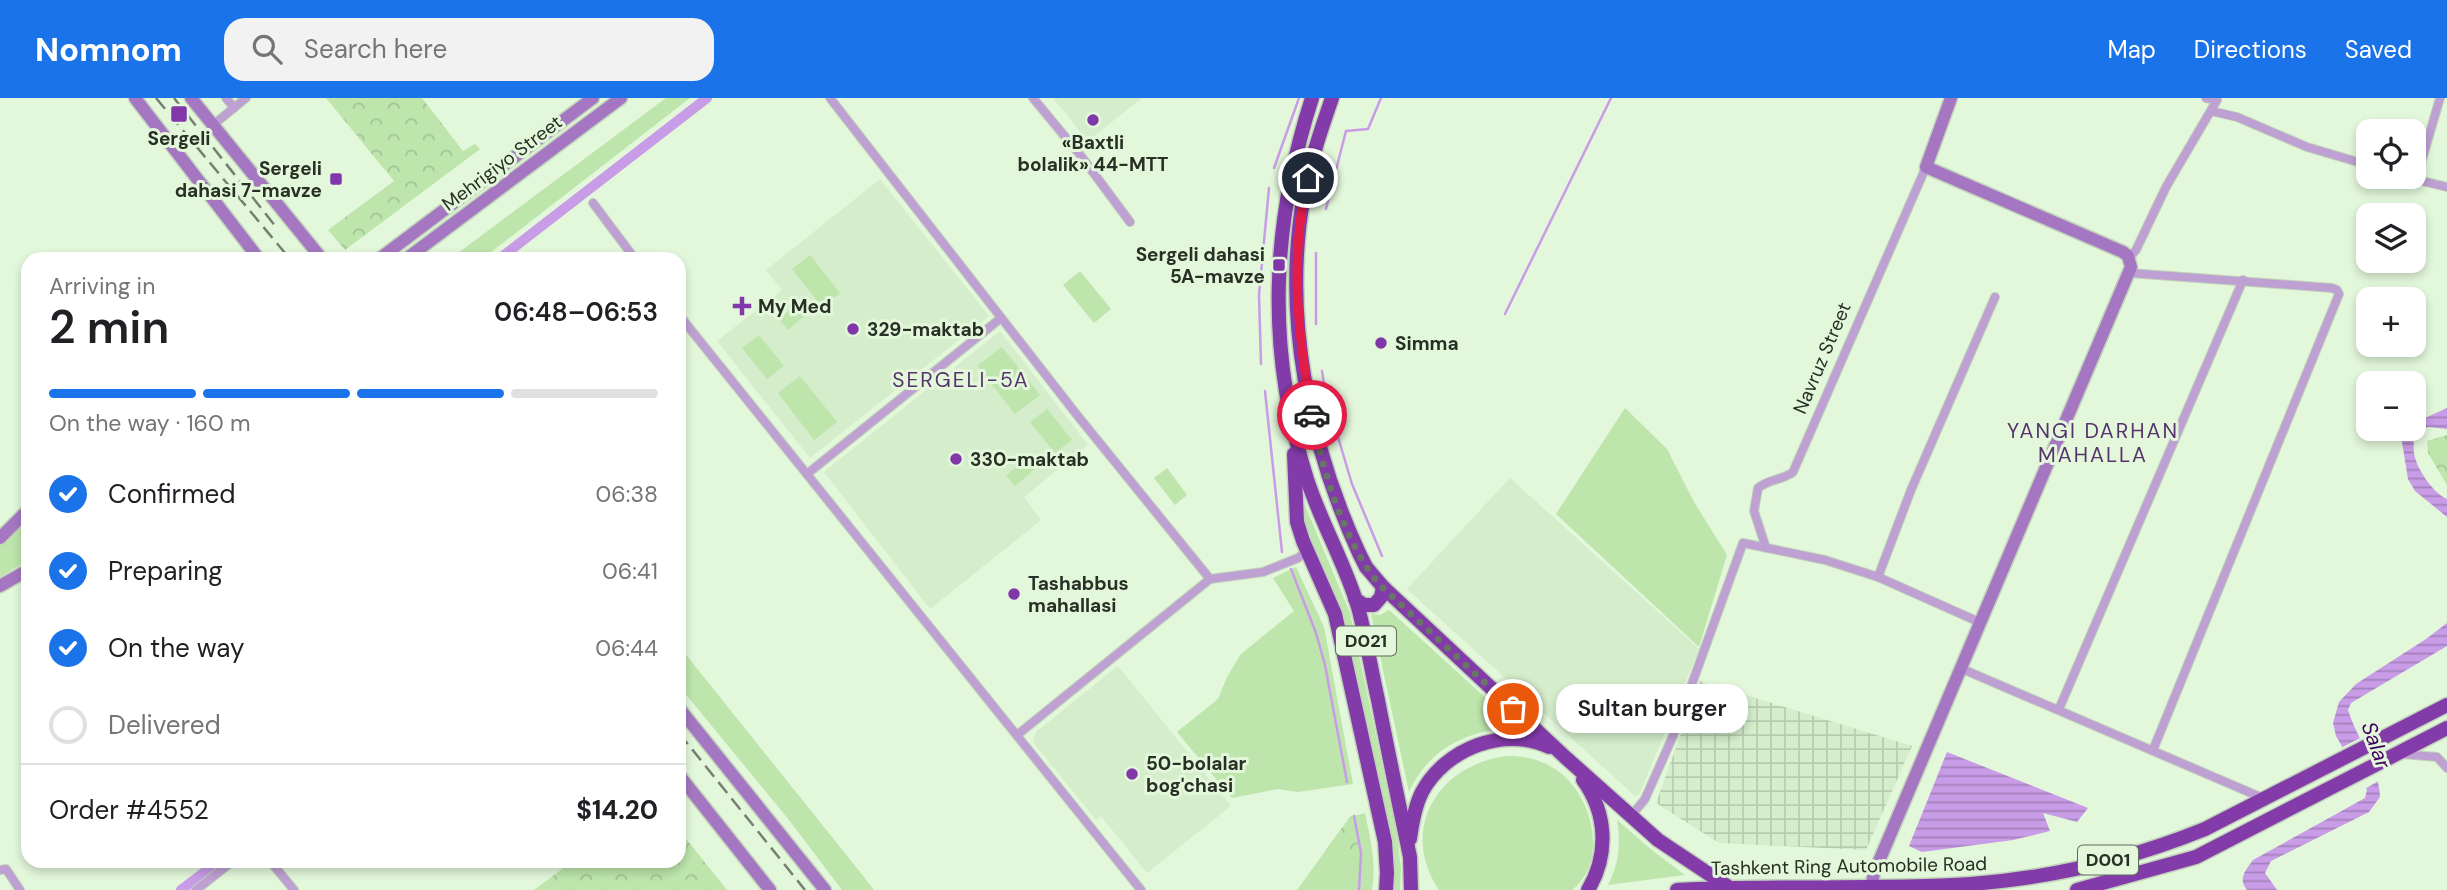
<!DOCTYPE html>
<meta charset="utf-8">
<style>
body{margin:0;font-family:"DM Sans",sans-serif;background:#f2f2f2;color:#202124;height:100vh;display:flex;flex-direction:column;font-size:26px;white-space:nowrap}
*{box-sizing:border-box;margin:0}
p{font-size:23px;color:#757577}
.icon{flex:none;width:38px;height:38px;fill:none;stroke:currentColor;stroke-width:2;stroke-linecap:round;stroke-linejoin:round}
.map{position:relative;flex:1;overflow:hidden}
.side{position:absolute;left:21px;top:154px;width:665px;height:616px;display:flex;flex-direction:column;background:#fff;border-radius:21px;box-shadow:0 4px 10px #0003}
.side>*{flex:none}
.controls{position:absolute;left:2356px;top:21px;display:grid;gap:14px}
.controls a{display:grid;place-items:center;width:70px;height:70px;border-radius:14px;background:#fff;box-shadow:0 4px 10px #0003;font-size:35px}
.pin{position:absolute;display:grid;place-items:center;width:60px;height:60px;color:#fff;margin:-30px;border:4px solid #fff;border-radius:50%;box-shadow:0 2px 7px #0007}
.courier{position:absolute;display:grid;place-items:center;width:70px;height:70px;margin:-35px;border:5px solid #e11d48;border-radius:50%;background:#fff;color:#222;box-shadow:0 2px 9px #0007}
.bubble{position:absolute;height:49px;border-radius:21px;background:#fff;box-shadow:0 4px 10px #0003;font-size:23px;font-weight:600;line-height:49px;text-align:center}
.summary em{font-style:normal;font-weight:600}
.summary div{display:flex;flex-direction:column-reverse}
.summary{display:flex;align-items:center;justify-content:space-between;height:119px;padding:0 28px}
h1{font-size:46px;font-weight:600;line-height:52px}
.bar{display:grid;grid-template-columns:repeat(4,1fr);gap:10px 7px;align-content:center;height:84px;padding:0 28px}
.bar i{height:9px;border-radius:5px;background:#e0e0e0}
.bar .selected{background:#1a73e8}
.bar p{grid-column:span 4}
.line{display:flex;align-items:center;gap:18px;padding:0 28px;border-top:2px solid #e0e0e0}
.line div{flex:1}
ol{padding:0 28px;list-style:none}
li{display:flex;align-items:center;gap:21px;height:77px}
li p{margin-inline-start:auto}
li .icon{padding:7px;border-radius:50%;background:#1a73e8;color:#fff;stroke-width:4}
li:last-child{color:#757577}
li i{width:38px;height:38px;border:4px solid #e0e0e0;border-radius:50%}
header{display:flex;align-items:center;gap:42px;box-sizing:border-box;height:98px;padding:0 35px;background:#1a73e8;color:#fff}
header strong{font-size:33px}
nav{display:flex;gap:38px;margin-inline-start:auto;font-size:24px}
.search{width:490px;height:63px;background:#f2f2f2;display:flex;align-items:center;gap:18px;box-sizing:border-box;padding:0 24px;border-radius:21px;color:#757577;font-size:26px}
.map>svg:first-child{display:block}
</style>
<header>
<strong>Nomnom</strong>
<div class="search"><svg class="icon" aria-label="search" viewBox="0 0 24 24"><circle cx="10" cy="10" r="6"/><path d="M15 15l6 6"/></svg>Search here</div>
<nav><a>Map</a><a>Directions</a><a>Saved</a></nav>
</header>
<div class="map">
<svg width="2447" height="792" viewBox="0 0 2447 792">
<defs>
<pattern id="industrial-grid" width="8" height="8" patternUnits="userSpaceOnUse" patternTransform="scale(1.75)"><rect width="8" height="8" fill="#d5edcb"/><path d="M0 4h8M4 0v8" fill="none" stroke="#b7ccae"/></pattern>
<pattern id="forest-crowns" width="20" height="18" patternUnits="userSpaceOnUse" patternTransform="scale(1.75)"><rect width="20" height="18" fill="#bde5ac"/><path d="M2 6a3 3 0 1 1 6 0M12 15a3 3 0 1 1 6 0" fill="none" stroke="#a2c594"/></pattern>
<pattern id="water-rules" width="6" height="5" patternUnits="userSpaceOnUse" patternTransform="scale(1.75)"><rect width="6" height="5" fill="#c99ce7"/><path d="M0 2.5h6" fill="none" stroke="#a380bb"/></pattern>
</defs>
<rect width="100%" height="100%" fill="#e3f7db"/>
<!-- built -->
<g fill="#d5edcb">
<polygon points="1053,0 1142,0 1088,43"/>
<polygon points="880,81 989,218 810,360 717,243 782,192 766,172"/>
<polygon points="1000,233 1088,347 1024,399 1041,422 930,511 824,374"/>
<polygon points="1510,380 1699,551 1640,695 1636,699 1407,491"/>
<polygon points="1118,568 1231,708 1147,775 1101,718 1096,722 1033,644 1036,634"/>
</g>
<!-- industrial -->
<polygon fill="url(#industrial-grid)" points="1700,583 1912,648 1866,752 1719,745 1656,705"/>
<!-- grass -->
<g fill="#bde5ac">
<polygon points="666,0 690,0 482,161 450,161"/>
<polygon points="810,157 840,195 822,209 792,171"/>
<polygon points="1080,173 1111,211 1094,225 1063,187"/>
<polygon points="800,204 809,214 788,232 779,221"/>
<polygon points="759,237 784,268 767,281 742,250"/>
<polygon points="1002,249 1040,297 1015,316 977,268"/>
<polygon points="800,278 837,324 814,342 778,295"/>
<polygon points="1625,310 1667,351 1694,404 1727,457 1699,549 1556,416"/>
<polygon points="1047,311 1072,342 1055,355 1030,324"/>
<polygon points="1027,361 1035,371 1015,388 1006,377"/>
<polygon points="1167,370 1187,397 1175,407 1154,380"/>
<polygon points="1300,395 1350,515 1397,736 1401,771 1400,792 1393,792 1392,761 1342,517 1303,427"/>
<polygon points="28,420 28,462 0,479 0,448"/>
<polygon points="1296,469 1324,529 1353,686 1298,694 1278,691 1232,700 1177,634 1218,601 1227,579 1241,556 1294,513 1273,480"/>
<path d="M1389 512 1520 631C1473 629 1429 649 1409 694L1371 516 1380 517Z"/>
<polygon points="679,548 860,774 874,792 842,792 789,722 679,588"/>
<path d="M1507 658C1526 658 1543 662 1558 673 1593 698 1609 763 1572 792H1439C1398 731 1439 666 1507 658Z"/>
<path d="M1365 715C1370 740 1377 766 1372 792H1297L1350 719Z"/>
<path d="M1617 722 1653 753 1685 777 1608 787C1619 767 1621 744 1617 722Z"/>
</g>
<!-- forest -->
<g fill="url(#forest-crowns)">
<polygon points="326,0 422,0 463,53 475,46 480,51 345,152 328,132 394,83"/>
<polygon points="2447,337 2447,387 2428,355 2427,343"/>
<polygon points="1358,717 1362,735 1357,743 1359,754 1350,758 1325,753 1350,719"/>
<polygon points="679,732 727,792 534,792 573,763 679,763"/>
</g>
<!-- water -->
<g fill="url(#water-rules)">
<path d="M2447 310V331L2428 329 2414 337C2414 343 2413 350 2414 355 2416 370 2433 395 2447 401V419L2415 393 2408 381 2400 332 2413 331V321L2425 320Z"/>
<path d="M2447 525V548L2351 605 2348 612C2357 641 2379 668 2380 699L2369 714 2271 763 2265 775 2277 792H2247C2238 781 2245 773 2253 762L2365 700 2367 692 2336 638 2333 625 2339 604 2356 586 2426 541Z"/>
<polygon points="1947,654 2088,710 2077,724 2043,715 2050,733 2013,742 1922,754 1909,748"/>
</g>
<!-- pier -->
<polygon fill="#e3f7db" points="2362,639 2382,681 2363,692 2339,651"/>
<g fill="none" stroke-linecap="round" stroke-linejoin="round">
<!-- stream -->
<g stroke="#c99ce7" stroke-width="2.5">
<polyline points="1274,70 1299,0"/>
<polyline points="1326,111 1346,33 1368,31 1381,0"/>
<polyline points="1505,216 1611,0"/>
<polyline points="1316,226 1316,155"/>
<polyline points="1261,266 1259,197 1269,90"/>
<polyline points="1322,273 1327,308"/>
<polyline points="1265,293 1282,454"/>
<polyline points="1338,339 1352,386 1382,458"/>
<polyline points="1291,471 1316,535 1325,567 1347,684"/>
<polyline points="1354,718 1361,755 1359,792"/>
</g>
<!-- canal -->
<g stroke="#c99ce7" stroke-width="10">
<polyline points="499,161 707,0"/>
<polyline points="181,792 219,763"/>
</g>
<!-- street casing -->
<g stroke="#c1d3ba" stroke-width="10">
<g id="street">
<polyline points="226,0 234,10"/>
<polyline points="830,0 1077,317 1210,481"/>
<polyline points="1033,0 1081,58 1130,124"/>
<polyline points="2211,13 2237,19 2307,49 2368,67"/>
<polyline points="213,27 246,0"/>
<polyline points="2406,79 2447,89"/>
<polyline points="2416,82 2440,0"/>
<polyline points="593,105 635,161"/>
<polyline points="2129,160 2136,152 2166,89 2217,2 2206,0"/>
<polyline points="2130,175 2332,190 2337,192 2339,196 2153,652"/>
<polyline points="679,217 1141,792"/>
<polyline points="807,376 1001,220"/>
<path d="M1766 450 1754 413 1758 390C1769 381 1783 382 1793 374L1926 69"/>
<polyline points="1878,479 1911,392 1995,199"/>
<polyline points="1960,570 2265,701"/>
<polyline points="2059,611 2243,182"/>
<polyline points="1017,637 1210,481 1263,474 1298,460 1307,453"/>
<polyline points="2402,656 2437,659 2447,670"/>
<polyline points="1631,718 1645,701 1673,638 1743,445 1825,462 1878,479 1979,524"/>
<polyline points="270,763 294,792"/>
<polyline points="0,772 6,771 20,792"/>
<polyline points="196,792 233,763"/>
</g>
</g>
<!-- secondary casing -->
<g stroke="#c1d3ba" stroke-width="15">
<g id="secondary">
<polyline points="135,0 259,161"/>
<polyline points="191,0 322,161"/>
<polyline points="379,161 593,0"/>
<polyline points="406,161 621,0"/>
<polyline points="0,440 28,412"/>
<polyline points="0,488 28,472"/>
<polyline points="679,610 825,792"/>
<polyline points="679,677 770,792"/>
<polyline points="1871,790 1874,775 2131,169 2128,158 2123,154 1926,69 1951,0"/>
</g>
</g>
<!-- highway casing -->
<g stroke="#c1d3ba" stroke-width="17">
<g id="highway">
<path d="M1312 0C1271 128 1266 252 1307 381 1321 425 1345 465 1358 509 1366 539 1371 571 1378 602 1388 654 1399 706 1410 759L1411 792"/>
<path d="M1332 0C1321 32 1310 64 1304 97 1282 217 1309 346 1359 455L1366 469 1383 489 1565 659 1658 742 1730 790"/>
<polyline points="1294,356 1297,424 1303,443 1335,516 1385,744 1387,775 1386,792"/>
<polyline points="1355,501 1364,507 1374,507 1381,499 1383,489"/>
<path d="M1583 682C1607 715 1609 757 1588 792"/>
<path d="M1410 741C1412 725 1415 708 1422 694 1446 650 1504 628 1549 649"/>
<path d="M1677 792C1775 787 1873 792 1971 786 2050 780 2131 761 2205 731L2447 607"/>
<polyline points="2077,792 2196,759 2447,630"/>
</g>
</g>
<!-- street -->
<use href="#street" stroke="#bea0d3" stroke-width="8"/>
<!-- secondary -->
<use href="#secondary" stroke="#a577c3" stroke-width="12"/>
<!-- highway -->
<use href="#highway" stroke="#833baa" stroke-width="14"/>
<!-- rail -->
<g stroke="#758170" stroke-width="2.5" stroke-dasharray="14 7" stroke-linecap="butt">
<polyline points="156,0 290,161"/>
<polyline points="174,0 276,129"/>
<polyline points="679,635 805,792"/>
</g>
</g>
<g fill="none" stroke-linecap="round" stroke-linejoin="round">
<!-- done -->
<path stroke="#697565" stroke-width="7" stroke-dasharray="0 12.6" d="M1312 317C1321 369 1346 450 1382 489L1513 611"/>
<!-- route -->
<path stroke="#e11d48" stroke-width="9" d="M1308 80C1289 158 1298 239 1312 317"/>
</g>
<!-- markers -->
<g fill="#8137a9" stroke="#e3f7db" stroke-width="2.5">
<rect x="170" y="7" width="18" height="18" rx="3.5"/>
<circle cx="1093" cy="22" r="7"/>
<rect x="329" y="74" width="14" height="14" rx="3.5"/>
<rect x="1272" y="160" width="14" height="14" rx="3.5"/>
<path d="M738.5 197.5h7v7h7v7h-7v7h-7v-7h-7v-7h7z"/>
<circle cx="853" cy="231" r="7"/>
<circle cx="1381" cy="245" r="7"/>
<circle cx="956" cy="361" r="7"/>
<circle cx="1014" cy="496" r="7"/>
<circle cx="1132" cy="676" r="7"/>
</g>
<g text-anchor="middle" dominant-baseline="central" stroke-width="6" stroke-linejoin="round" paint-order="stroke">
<!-- shield labels -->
<g fill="#e3f7db" stroke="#606b5c" stroke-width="2">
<rect x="1336" y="528.5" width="60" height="29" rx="5"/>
<rect x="2078" y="747.5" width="60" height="29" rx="5"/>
</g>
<g font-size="18" font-weight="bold" fill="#282f25">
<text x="1366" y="543">D021</text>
<text x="2108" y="762">D001</text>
</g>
<!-- poi labels -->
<g font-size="19" font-weight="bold" fill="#282f25" stroke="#e3f7db" text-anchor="start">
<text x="179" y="40" text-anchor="middle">Sergeli</text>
<text x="1093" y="44" text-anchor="middle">«Baxtli<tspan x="1093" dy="22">bolalik» 44-MTT</tspan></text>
<text x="322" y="70" text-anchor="end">Sergeli<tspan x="322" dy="22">dahasi 7-mavze</tspan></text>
<text x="1265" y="156" text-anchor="end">Sergeli dahasi<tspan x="1265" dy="22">5A-mavze</tspan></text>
<text x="758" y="208">My Med</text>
<text x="867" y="231">329-maktab</text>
<text x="1395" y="245">Simma</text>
<text x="970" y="361">330-maktab</text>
<text x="1028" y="485">Tashabbus<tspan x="1028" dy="22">mahallasi</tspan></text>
<text x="1146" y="665">50-bolalar<tspan x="1146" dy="22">bog'chasi</tspan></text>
</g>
<!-- street labels -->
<g font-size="19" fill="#282f25" stroke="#e3f7db">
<text transform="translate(502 65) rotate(-37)">Mehrigiyo Street</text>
<text transform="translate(1822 260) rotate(-67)">Navruz Street</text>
<text transform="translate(1849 768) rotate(-1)">Tashkent Ring Automobile Road</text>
</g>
<!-- neighbourhood labels -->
<g font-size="21" letter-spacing="2" fill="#56336c" stroke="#e3f7db">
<text x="961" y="282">SERGELI-5A</text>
<text x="2093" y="333">YANGI DARHAN<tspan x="2093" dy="24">MAHALLA</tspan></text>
</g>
<!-- water labels -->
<g font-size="21" font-style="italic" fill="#42005f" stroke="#e3f7db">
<text transform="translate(2376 647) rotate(70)">Salar</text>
</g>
</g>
</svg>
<div class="controls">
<a><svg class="icon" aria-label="locate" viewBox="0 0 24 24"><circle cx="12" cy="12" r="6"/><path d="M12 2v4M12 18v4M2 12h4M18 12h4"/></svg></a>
<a><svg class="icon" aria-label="layers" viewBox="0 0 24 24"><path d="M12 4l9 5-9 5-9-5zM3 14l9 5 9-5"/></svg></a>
<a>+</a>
<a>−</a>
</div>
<div class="pin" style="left:1513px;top:611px;background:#ea580c"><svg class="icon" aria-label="bag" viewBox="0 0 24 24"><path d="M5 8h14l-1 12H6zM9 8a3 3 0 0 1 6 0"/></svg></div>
<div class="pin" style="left:1308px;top:80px;background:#1f2937"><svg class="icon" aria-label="home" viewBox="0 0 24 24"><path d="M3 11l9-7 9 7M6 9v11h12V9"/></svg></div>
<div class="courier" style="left:1312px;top:317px"><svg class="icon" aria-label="car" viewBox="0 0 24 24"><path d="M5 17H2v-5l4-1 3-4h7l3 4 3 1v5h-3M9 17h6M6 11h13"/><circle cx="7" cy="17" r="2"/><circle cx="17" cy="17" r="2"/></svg></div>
<div class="bubble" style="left:1556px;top:586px;width:192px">Sultan burger</div>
<section class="side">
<div class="summary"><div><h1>2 min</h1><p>Arriving in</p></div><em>06:48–06:53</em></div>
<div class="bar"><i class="selected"></i><i class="selected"></i><i class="selected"></i><i></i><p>On the way · 160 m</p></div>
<ol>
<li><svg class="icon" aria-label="check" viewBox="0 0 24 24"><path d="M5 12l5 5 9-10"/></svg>Confirmed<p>06:38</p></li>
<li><svg class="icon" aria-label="check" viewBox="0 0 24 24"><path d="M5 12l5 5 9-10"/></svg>Preparing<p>06:41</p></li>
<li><svg class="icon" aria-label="check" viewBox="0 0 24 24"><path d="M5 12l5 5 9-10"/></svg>On the way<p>06:44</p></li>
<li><i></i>Delivered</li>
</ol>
<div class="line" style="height:91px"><div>Order #4552</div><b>$14.20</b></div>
</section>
</div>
